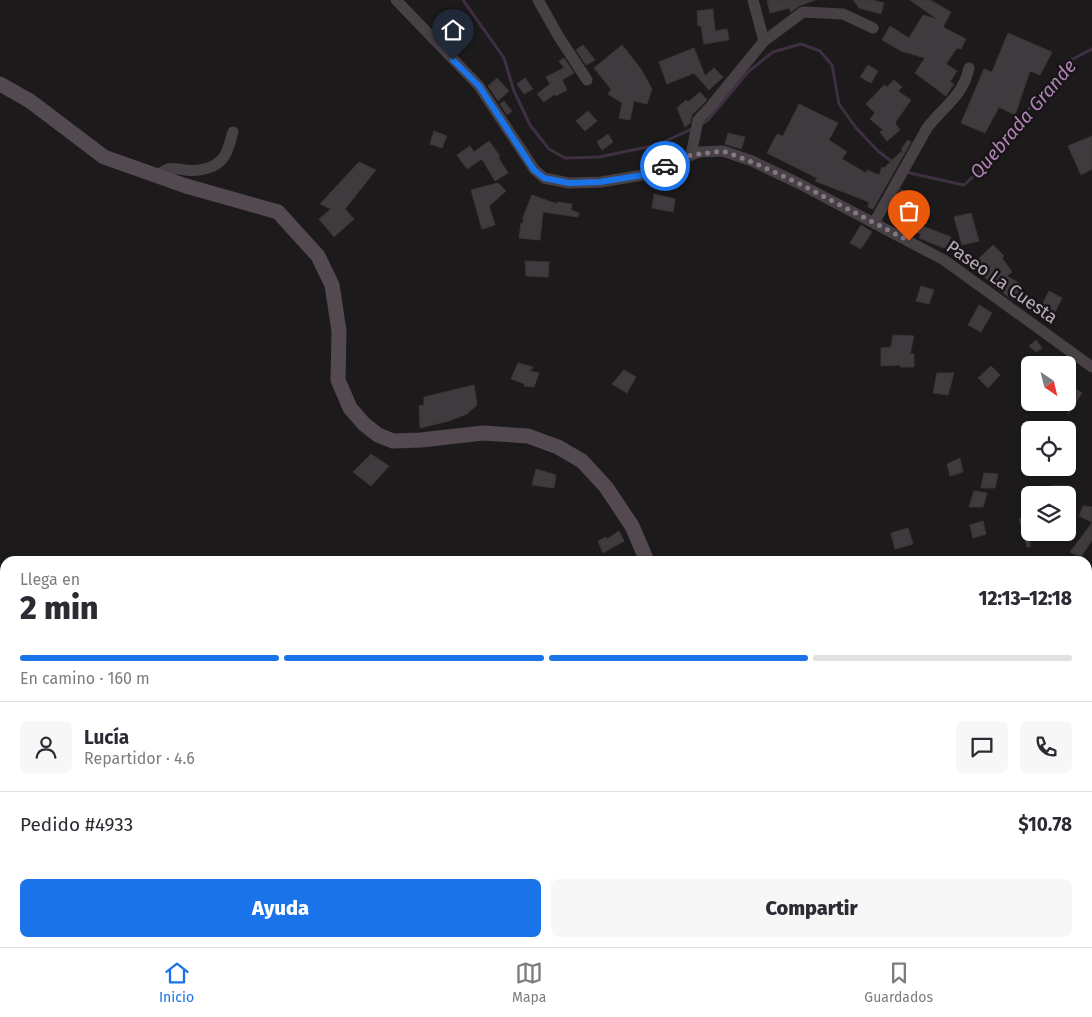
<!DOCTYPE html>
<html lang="es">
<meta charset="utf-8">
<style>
body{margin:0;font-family:"Fira Sans",sans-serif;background:#f7f7f7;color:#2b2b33;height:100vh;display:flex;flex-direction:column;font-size:19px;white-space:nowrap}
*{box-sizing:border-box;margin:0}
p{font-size:16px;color:#7c7c81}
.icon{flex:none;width:28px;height:28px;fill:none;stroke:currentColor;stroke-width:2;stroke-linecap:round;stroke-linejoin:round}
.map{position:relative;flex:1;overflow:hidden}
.panel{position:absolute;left:0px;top:556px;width:1092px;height:391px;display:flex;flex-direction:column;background:#fff;border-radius:15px 15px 0 0;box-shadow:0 1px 4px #0004}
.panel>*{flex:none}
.needle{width:32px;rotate:145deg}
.fabs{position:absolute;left:1021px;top:356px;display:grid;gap:10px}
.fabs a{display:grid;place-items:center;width:55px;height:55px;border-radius:8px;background:#fff;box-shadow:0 1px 4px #0004;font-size:25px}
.pin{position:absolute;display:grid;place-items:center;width:42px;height:42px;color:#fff;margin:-51px -21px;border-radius:50% 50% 50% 0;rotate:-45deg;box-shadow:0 0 5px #0007}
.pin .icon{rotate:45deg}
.courier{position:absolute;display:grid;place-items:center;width:50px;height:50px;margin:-25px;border:4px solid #1a73e8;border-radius:50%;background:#fff;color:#222;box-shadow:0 1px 6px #0007}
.overview em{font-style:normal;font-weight:800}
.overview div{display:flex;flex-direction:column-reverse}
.overview{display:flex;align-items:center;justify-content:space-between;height:85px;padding:0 20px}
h1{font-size:32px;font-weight:800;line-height:38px}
.bar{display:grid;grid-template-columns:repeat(4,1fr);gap:8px 5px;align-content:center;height:60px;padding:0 20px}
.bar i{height:6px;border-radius:4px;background:#e1e1e2}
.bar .selected{background:#1a73e8}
.bar p{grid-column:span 4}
.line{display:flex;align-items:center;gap:12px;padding:0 20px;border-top:1px solid #e1e1e2}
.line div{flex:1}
.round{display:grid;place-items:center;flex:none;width:52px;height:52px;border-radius:8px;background:#f7f7f7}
.primary-button{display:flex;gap:10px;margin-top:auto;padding:10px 20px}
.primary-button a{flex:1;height:58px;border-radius:8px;background:#1a73e8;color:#fff;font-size:20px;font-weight:800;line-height:58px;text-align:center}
.primary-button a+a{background:#f7f7f7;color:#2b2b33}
.tabs{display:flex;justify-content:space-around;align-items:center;height:70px;border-top:1px solid #e1e1e2;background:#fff;font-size:14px;color:#7c7c81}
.tabs a{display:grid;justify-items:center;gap:2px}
.tabs .selected{color:#1a73e8}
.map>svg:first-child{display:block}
</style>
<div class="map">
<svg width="1092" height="947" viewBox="0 0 1092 947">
<rect width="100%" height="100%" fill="#1d1a1c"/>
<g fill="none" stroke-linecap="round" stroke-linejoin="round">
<!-- stream -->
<g stroke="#3e2f42" stroke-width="3">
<polyline points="463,0 504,58 514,91 530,125 549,149 565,158 599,157 657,145 694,128"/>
<polyline points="700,125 707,121 749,71 773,52 801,44 820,51 832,65 839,104 856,128 878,151 895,164"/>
<polyline points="905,172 964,185 996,156 1022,117 1071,60 1092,49"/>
</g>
</g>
<!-- building -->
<g fill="#3f3a3d" stroke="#393437">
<polygon points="767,0 815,0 799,6 791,12 789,8 770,13"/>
<polygon points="853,0 873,0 884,3 881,14 859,8"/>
<polygon points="910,0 930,0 951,12 943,27 966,39 961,49 957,48 946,64 957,71 950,82 954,84 946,96 915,73 925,58 901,51 882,40 890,26 909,38 923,15 937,19"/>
<polygon points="713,9 715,31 727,29 729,40 704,44 701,26 698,26 697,11"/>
<polygon points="1008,33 1052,52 1040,75 1030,71 1015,115 999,107 985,133 961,123 984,69 992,72"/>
<polygon points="583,45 595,60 586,65 576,50"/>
<polygon points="622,45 641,69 652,89 647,104 634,101 630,120 619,118 622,103 608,94 611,89 594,68"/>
<polygon points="694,48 705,76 714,68 723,77 709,90 694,73 667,84 659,62"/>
<polygon points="564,58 574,73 562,80 567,90 556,96 555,94 544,102 537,94 550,84 546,77 564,68 559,61"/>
<polygon points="868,65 878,71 871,83 860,77"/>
<polygon points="497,78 509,91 498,101 488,86"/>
<polygon points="525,78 533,89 524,94 517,84"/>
<polygon points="894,80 902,87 898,91 911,100 895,123 900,130 887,141 880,132 883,130 870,119 875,113 866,104 884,85 887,87"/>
<polygon points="700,92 707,100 692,115 690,123 685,127 677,108 686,100 688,102"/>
<polygon points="504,101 512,111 507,115 500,104"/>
<polygon points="799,104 838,123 829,140 847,152 842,159 866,173 867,170 879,175 882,167 884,168 903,150 901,149 908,140 911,142 873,209 868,207 869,202 815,181 817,178 767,153 777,134 783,136"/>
<polygon points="588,111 597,121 585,131 576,121"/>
<polygon points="434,131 447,136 442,148 430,144"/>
<polygon points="728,133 745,137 741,149 725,144"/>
<polygon points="608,134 613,142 602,150 597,142"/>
<polygon points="1092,136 1092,169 1081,175 1068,146"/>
<polygon points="489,141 500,156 498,157 508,173 495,181 482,159 467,169 457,155 470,146 474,152"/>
<polygon points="359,162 376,170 345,209 354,219 334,237 319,219 331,209 320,204"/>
<polygon points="498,183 506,191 489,206 495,225 482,229 471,190"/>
<polygon points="901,189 924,205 912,222 951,237 946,249 919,238 921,235 888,213"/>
<polygon points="654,194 675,199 673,212 652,208"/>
<polygon points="532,195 557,204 557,202 572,204 571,210 579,213 578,217 543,212 540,240 519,238 521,223 523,224 523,217"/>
<polygon points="971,213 979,241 962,245 954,217"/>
<polygon points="861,225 872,232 861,249 850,243"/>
<polygon points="993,245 1004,256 1002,258 1012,272 1007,276 1022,285 1013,300 993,286 973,264"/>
<polygon points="525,261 549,262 548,277 526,276"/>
<polygon points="921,286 934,290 929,304 916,301"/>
<polygon points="1049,291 1062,298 1053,316 1040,309"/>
<polygon points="979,305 992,313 981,332 968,325"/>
<polygon points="893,335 914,336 910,354 914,354 914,367 900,367 900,365 881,366 881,348 891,347"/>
<polygon points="1036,340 1042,348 1036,352 1029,346"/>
<polygon points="518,363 533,367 530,371 539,373 534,387 524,386 525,384 511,379"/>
<polygon points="991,366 1000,375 988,388 978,378"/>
<polygon points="624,370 636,377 627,393 612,384"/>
<polygon points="937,373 954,373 948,395 933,393"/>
<polygon points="474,385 477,405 467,414 449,421 420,428 419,406 424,405 424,397"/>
<polygon points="1073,387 1082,393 1068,414 1068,395"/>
<polygon points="371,454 389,466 371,486 353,472"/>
<polygon points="960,458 963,472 950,476 947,464"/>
<polygon points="536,469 556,475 554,488 532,485"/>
<polygon points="984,473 998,474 995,488 981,488"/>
<polygon points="1052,485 1070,486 1068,495 1050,495"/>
<polygon points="974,491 987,493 983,507 969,507"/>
<polygon points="1083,506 1092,507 1092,522 1079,516"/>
<polygon points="1030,514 1030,547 1027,547 1019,519"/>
<polygon points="983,521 986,534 973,538 970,525"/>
<polygon points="1092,523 1092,540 1081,557 1070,552"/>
<polygon points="908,528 913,544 895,549 891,533"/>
<polygon points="619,531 624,541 603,553 598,541 606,537 607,539"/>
</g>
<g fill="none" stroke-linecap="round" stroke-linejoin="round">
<!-- street -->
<g stroke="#474045" stroke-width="11">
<polyline points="396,0 479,86 534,169 544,178 569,183 601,182 643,175 691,155 700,152 723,151 752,161 798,183 944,260 1092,367"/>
<polyline points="538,0 559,37 587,80"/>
<polyline points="753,0 764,41"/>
<polyline points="691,155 698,120 711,106 764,41 803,12 843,14 873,28"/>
<path d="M157 176C169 166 172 168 186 170 198 172 216 168 223 158 229 151 230 140 233 132"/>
<path d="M874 223 927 128C944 106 963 96 969 68"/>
</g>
<!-- secondary -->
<g stroke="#524951" stroke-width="15">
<polyline points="0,84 30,101 104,157 186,186 278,212 318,256 332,285 339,331 338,380 350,408 364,424 378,435 393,441 421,440 483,433 528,436 558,447 582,461 606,487 632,526 647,561"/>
<polyline points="1088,713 1092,714"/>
</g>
</g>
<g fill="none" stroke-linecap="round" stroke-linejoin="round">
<!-- done -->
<polyline stroke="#847983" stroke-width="5" stroke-dasharray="0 9" points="665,166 691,155 723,151 752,162 798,183 909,241"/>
<!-- route -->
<polyline stroke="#1a73e8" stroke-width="6" points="453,60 479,86 534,170 544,178 569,183 600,182 643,175 665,166"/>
</g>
<g text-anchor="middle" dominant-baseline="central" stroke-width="5" stroke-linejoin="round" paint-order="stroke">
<!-- street labels -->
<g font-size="18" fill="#bcacbb" stroke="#181517">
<text transform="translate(1002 282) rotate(35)">Paseo La Cuesta</text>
</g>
<!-- water labels -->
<g font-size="19" font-style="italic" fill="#b082b8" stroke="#181517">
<text transform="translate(1023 119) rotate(-49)">Quebrada Grande</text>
</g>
</g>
</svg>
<div class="fabs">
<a><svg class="needle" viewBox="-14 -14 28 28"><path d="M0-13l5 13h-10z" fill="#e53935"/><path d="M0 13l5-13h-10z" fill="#7c7c81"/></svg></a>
<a><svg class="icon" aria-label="locate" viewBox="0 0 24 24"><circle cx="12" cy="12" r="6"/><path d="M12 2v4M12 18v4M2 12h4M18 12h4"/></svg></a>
<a><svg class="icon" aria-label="layers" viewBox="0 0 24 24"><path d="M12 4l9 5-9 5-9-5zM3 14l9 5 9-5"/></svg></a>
</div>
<div class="pin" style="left:909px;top:241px;background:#ea580c"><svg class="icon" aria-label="bag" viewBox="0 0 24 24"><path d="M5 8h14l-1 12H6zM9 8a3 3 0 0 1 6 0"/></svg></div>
<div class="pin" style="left:453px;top:60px;background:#1f2937"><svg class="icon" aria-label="home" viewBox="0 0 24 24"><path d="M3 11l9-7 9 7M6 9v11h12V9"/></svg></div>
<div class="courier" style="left:665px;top:166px"><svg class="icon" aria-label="car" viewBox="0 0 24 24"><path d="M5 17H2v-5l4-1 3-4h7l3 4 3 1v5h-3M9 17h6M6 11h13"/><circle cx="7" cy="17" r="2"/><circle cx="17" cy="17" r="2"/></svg></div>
<section class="panel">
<div class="overview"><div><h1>2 min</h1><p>Llega en</p></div><em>12:13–12:18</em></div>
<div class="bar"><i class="selected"></i><i class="selected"></i><i class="selected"></i><i></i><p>En camino · 160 m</p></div>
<div class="line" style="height:90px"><a class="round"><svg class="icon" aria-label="person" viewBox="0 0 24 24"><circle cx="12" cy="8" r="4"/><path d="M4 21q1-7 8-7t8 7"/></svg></a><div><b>Lucía</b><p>Repartidor · 4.6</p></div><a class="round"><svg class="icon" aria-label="chat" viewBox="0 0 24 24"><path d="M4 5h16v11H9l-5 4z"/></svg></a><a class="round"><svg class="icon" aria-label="phone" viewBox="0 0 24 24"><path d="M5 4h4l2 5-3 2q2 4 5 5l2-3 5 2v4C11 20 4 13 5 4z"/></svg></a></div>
<div class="line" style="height:65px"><div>Pedido #4933</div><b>$10.78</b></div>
<div class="primary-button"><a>Ayuda</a><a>Compartir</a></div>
</section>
</div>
<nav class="tabs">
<a class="selected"><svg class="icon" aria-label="home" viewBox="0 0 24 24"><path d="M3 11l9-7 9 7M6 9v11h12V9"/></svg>Inicio</a>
<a><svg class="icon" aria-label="map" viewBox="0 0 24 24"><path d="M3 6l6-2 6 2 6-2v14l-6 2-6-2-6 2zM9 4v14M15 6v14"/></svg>Mapa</a>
<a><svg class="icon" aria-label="saved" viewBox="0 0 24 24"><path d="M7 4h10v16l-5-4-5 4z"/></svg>Guardados</a>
</nav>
